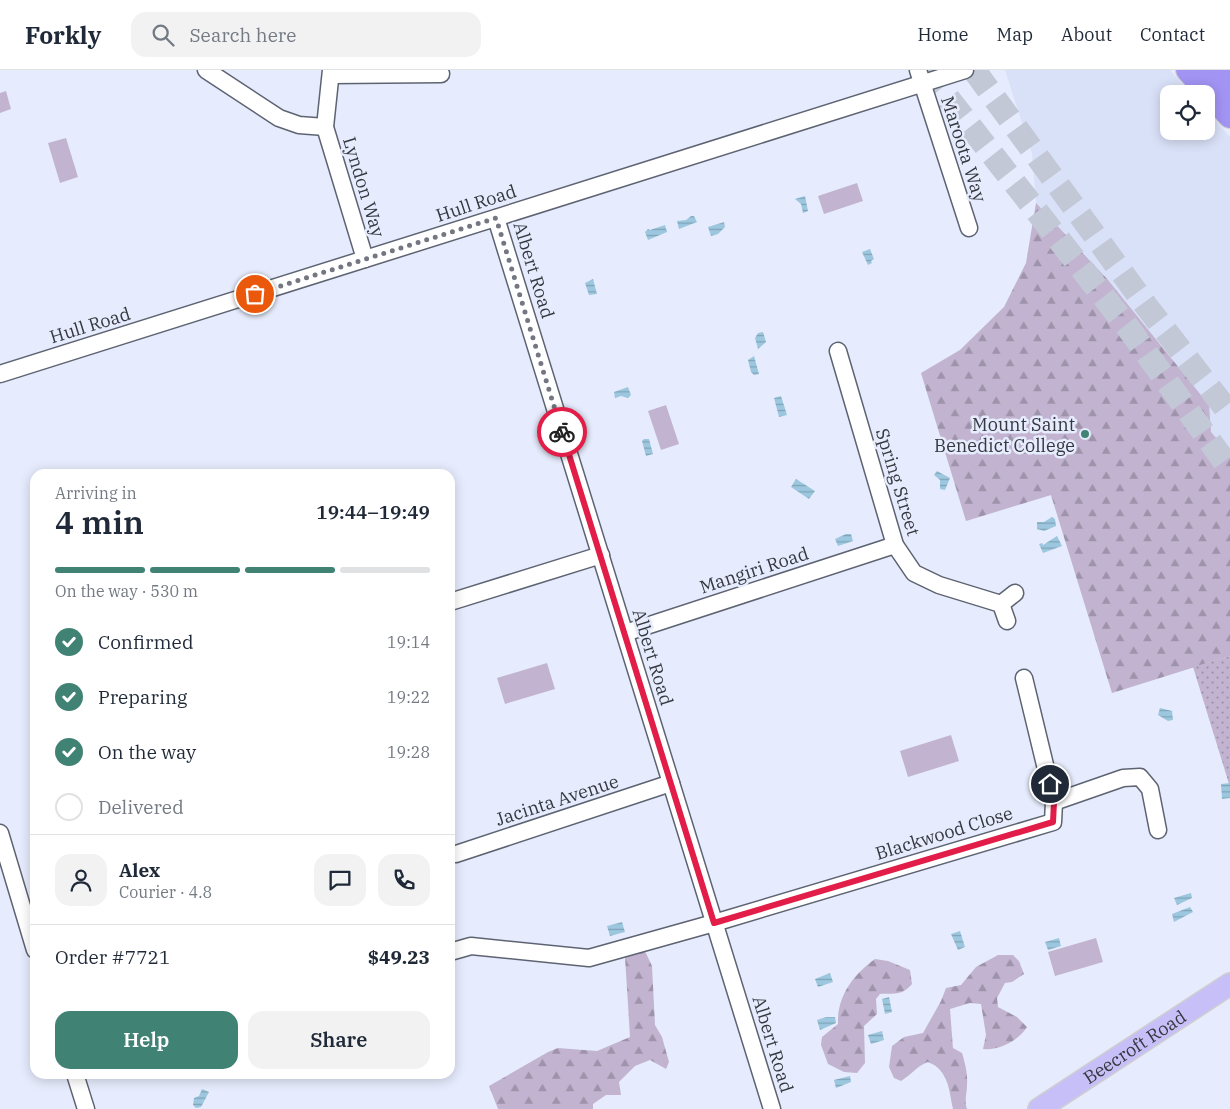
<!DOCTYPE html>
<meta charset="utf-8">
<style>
body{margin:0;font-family:"IBM Plex Serif",serif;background:#f2f2f3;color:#1f2937;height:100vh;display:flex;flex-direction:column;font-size:19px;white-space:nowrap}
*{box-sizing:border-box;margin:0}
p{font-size:16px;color:#747a83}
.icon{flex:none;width:28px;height:28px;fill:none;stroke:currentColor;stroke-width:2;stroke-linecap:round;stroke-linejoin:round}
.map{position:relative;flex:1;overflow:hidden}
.sheet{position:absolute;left:30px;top:399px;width:425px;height:610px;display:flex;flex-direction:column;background:#fff;border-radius:15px;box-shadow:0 2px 12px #0003}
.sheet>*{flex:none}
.tools{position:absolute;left:1160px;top:15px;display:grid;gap:10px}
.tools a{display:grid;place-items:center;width:55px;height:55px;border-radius:10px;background:#fff;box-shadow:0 2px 12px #0003;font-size:25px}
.pin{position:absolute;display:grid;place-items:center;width:42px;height:42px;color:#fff;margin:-21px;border:2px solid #fff;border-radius:50%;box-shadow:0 1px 5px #0007}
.courier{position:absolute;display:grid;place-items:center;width:50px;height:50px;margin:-25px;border:4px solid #e11d48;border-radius:50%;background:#fff;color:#222;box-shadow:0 1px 6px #0007}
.head em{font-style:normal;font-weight:600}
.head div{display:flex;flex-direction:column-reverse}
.head{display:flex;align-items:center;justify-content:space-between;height:85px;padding:0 25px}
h1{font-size:32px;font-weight:600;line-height:38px}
.bar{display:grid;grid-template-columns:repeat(4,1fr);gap:8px 5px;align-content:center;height:60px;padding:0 25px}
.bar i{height:6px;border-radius:4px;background:#e0e1e3}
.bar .on{background:#408375}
.bar p{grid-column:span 4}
.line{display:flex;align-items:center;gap:12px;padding:0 25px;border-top:1px solid #e0e1e3}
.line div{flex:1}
.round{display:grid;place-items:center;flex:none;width:52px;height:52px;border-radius:15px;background:#f2f2f3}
ol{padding:0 25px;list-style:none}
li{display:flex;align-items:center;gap:15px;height:55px}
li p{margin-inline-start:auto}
li .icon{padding:5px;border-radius:50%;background:#408375;color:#fff;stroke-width:4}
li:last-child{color:#747a83}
li i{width:28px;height:28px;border:2px solid #e0e1e3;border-radius:50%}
.cta{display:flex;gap:10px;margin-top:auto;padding:10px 25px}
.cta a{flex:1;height:58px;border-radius:15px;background:#408375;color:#fff;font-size:20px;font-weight:600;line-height:58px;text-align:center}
.cta a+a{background:#f2f2f3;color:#1f2937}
header{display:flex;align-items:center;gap:30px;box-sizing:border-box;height:70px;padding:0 25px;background:#fff;border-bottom:1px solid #e0e1e3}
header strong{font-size:24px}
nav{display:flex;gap:28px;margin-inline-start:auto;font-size:18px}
.search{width:350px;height:45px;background:#f2f2f3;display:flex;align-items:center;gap:12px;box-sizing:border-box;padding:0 18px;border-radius:15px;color:#747a83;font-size:19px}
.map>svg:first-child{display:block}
</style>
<header>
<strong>Forkly</strong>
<div class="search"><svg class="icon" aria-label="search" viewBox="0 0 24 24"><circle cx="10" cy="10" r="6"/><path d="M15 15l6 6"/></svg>Search here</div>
<nav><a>Home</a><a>Map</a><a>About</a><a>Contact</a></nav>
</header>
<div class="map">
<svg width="1230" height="1039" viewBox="0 0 1230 1039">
<defs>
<pattern id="forest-firs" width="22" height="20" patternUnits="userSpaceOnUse" patternTransform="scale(1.25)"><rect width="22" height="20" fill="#c2b4d0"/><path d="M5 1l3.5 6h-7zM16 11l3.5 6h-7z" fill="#9e93aa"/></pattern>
<pattern id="park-dots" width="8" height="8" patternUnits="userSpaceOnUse" patternTransform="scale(1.25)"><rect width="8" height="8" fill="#c2b4d0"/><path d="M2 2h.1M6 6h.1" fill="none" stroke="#9e93aa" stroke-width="1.8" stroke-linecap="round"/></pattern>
<pattern id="water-rules" width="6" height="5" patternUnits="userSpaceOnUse" patternTransform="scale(1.25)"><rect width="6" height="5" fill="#9cc7df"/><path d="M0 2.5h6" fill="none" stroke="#80a3b6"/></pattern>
</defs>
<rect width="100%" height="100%" fill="#e6ecfd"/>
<!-- built -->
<polygon fill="#d9e1f8" points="1005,0 1170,0 1191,24 1169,24 1169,61 1206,61 1206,40 1230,67 1230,586 1112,623 1051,425 966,451 921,303 960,280 1004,237 1026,193 1036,133 1032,84"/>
<!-- grass -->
<g fill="#c2b4d0">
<polygon points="6,21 11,39 0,43 0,23"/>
<polygon points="66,68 78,107 60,113 48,73"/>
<polygon points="857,113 863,131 824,144 818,126"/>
<polygon points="666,335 679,374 661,380 648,341"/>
<polygon points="547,593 555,619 505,634 497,608"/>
<polygon points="951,665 959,691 908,707 900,681"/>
<polygon points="1096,868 1103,892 1055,906 1048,882"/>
</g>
<!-- forest -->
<g fill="url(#forest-firs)">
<polygon points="1036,133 1108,210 1209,335 1211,362 1230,384 1230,586 1112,623 1051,425 966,451 921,303 960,280 1004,237 1026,193"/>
<polygon points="644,879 652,896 655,955 662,967 669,992 666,999 650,990 635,996 619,1012 621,1025 606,1025 593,1034 593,1039 498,1039 489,1016 548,982 558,978 597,981 630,967 625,887 634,880"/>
<path d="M998 885H1013L1019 891 1024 904 1012 912 1005 913 997 928 998 937 1017 947 1027 957C1018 971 999 981 983 979L986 965 981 934 970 933 950 939 953 978 962 983C965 993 968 1005 967 1015 967 1024 964 1030 967 1039H953C949 1021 949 1000 928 992 918 995 911 1005 901 1011L894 1008 889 997 892 976 904 967 923 963 941 931 946 918 961 915 976 897Z"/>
<path d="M875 889 888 891 910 900 912 914C902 926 894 923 880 924L876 929 877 944 864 956 865 993 857 1003 844 1002 828 994 821 975 822 967 838 954C837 926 853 905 875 889Z"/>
</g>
<!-- park -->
<polygon fill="url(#park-dots)" points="1230,586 1230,717 1193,597"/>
<!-- water -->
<g fill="url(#water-rules)">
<polygon points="805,126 808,141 803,143 801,134 795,129"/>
<polygon points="691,146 694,146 697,152 679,159 677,151 686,150"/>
<polygon points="724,152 725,157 718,164 711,166 708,157"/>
<polygon points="665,155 667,162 648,170 645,162 648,159 650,160"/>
<polygon points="870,179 874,189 871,191 872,193 868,195 862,182"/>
<polygon points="593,209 597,224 589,225 585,213"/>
<polygon points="763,262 766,272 758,279 755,268 758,263"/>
<polygon points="754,286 759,304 754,305 751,302 748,290"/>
<polygon points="628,317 631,325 628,328 621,326 615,328 614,322"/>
<polygon points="781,326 787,345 779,347 774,328"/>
<polygon points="644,369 649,369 653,384 646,386 642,371"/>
<polygon points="937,401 950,408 945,420 940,419 940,410 934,405"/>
<polygon points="796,409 815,421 809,429 791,417"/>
<polygon points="1052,447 1055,449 1056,456 1044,461 1037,459 1037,452 1044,452"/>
<polygon points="846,464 851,464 853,471 838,476 835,469"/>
<polygon points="1057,466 1062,476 1043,483 1039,474 1042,473 1043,475"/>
<polygon points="1160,638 1172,641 1173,650 1168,651 1158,645"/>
<polygon points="1230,713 1230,728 1222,729 1221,714"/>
<polygon points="1191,823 1192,828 1177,835 1174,828"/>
<polygon points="1190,837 1193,842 1174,852 1172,844"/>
<polygon points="622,852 625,862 610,866 607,856"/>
<polygon points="960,861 965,877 958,880 951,864"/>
<polygon points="1059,868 1061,876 1048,880 1045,872"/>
<polygon points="830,903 833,912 818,917 815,909"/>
<polygon points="889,927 892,942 885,944 882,929"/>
<polygon points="826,947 835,947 836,953 820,960 817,950"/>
<polygon points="882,961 884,970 871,974 868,965"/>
<polygon points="850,1006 851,1012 836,1018 834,1010"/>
<polygon points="202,1019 209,1022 201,1037 196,1038 193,1035 194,1028 199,1026"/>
</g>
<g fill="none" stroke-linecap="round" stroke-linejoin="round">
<!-- highway-tunnel -->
<g stroke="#c3c8d7" stroke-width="24" stroke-dasharray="24 12" stroke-linecap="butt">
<polyline points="926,0 1129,259 1230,399"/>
<polyline points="974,0 1147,237 1230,344"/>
</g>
<!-- minor casing -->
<g stroke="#5e6372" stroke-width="19">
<g id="minor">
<polyline points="206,0 279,48 299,55 325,57"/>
<polyline points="331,0 325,57 365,189"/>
<polyline points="918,0 969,158"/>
<polyline points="331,5 441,4"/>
<polyline points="496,148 772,1039"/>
<polyline points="838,281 895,475 914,503 939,515 1001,534 1007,551"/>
<polyline points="0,304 965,0"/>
<polyline points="450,532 601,485"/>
<polyline points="1001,534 1015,523"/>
<polyline points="625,563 895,475"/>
<polyline points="1024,608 1054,732"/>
<polyline points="0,763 35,880"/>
<polyline points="456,784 671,713"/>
<polyline points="450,882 471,876 589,888 714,853 1053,752 1054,732 1123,708 1140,707 1150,719 1158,760"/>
<polyline points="75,1004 86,1039"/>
</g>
</g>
<!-- major casing -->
<g stroke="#cfcfd1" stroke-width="24">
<g id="major">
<path id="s1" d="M1039 1039 1230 914"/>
</g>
</g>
<!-- highway casing -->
<g stroke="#cfcfd1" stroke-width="26">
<g id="highway">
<polyline points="1188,0 1230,46"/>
<polyline points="1214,0 1230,17"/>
</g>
</g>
<!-- minor -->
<use href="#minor" stroke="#fff" stroke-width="16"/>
<!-- major -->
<use href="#major" stroke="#c7bff8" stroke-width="21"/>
<!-- highway -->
<use href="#highway" stroke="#a194f3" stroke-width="24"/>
</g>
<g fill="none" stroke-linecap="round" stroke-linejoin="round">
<!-- done -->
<polyline stroke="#747782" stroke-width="5" stroke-dasharray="0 9" points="255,224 496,148 562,362"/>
<!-- route -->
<polyline stroke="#e11d48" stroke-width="6" points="562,362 714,853 1053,752 1054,732 1050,714"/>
</g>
<!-- markers -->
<circle fill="#408375" stroke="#e6ecfd" stroke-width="2" cx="1085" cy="364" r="5"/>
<g text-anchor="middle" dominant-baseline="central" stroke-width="5" stroke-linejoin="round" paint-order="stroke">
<!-- street labels -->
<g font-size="18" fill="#36383f" stroke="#e6ecfd">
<text transform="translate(964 79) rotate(72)">Maroota Way</text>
<text transform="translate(364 117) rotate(73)">Lyndon Way</text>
<text transform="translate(476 133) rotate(-18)">Hull Road</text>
<text transform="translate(534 200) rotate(73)">Albert Road</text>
<text transform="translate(90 255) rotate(-17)">Hull Road</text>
<text transform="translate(898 412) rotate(73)">Spring Street</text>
<text transform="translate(754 500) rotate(-18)">Mangiri Road</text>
<text transform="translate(653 587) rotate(73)">Albert Road</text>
<text transform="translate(557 730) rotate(-18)">Jacinta Avenue</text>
<text transform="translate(944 763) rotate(-17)">Blackwood Close</text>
<text transform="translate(773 974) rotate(73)">Albert Road</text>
<text stroke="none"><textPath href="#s1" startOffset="114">Beecroft Road</textPath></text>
</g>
<!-- poi labels -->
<g font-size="18" fill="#36383f" stroke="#e6ecfd" text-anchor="end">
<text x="1075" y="354">Mount Saint<tspan x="1075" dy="21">Benedict College</tspan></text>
</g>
</g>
</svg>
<div class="tools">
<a><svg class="icon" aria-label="locate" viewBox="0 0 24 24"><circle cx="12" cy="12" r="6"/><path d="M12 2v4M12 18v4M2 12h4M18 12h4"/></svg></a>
</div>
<div class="pin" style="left:255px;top:224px;background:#ea580c"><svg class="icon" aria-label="bag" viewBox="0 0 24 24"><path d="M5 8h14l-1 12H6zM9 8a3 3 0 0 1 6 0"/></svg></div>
<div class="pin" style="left:1050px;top:714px;background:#1f2937"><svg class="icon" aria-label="home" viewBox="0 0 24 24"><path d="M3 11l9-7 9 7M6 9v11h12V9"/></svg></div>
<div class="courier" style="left:562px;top:362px"><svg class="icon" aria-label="bike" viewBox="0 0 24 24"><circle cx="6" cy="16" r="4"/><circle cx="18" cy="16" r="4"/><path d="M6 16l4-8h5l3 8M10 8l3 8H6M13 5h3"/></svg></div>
<section class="sheet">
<div class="head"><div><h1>4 min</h1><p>Arriving in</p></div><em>19:44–19:49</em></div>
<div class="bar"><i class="on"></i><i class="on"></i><i class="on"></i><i></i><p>On the way · 530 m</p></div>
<ol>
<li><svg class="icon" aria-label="check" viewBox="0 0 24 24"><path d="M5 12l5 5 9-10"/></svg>Confirmed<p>19:14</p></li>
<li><svg class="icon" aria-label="check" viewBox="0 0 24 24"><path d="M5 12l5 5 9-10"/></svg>Preparing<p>19:22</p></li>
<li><svg class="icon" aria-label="check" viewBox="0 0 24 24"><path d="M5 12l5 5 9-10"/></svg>On the way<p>19:28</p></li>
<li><i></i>Delivered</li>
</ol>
<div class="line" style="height:90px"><a class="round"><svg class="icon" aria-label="person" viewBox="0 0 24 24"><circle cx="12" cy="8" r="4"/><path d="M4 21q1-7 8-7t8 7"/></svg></a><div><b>Alex</b><p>Courier · 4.8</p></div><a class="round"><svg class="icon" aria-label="chat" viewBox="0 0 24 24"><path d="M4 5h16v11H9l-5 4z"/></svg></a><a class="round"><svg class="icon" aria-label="phone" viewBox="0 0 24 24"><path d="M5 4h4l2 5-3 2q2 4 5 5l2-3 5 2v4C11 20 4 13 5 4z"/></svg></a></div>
<div class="line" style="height:65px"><div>Order #7721</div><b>$49.23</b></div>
<div class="cta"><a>Help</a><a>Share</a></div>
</section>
</div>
